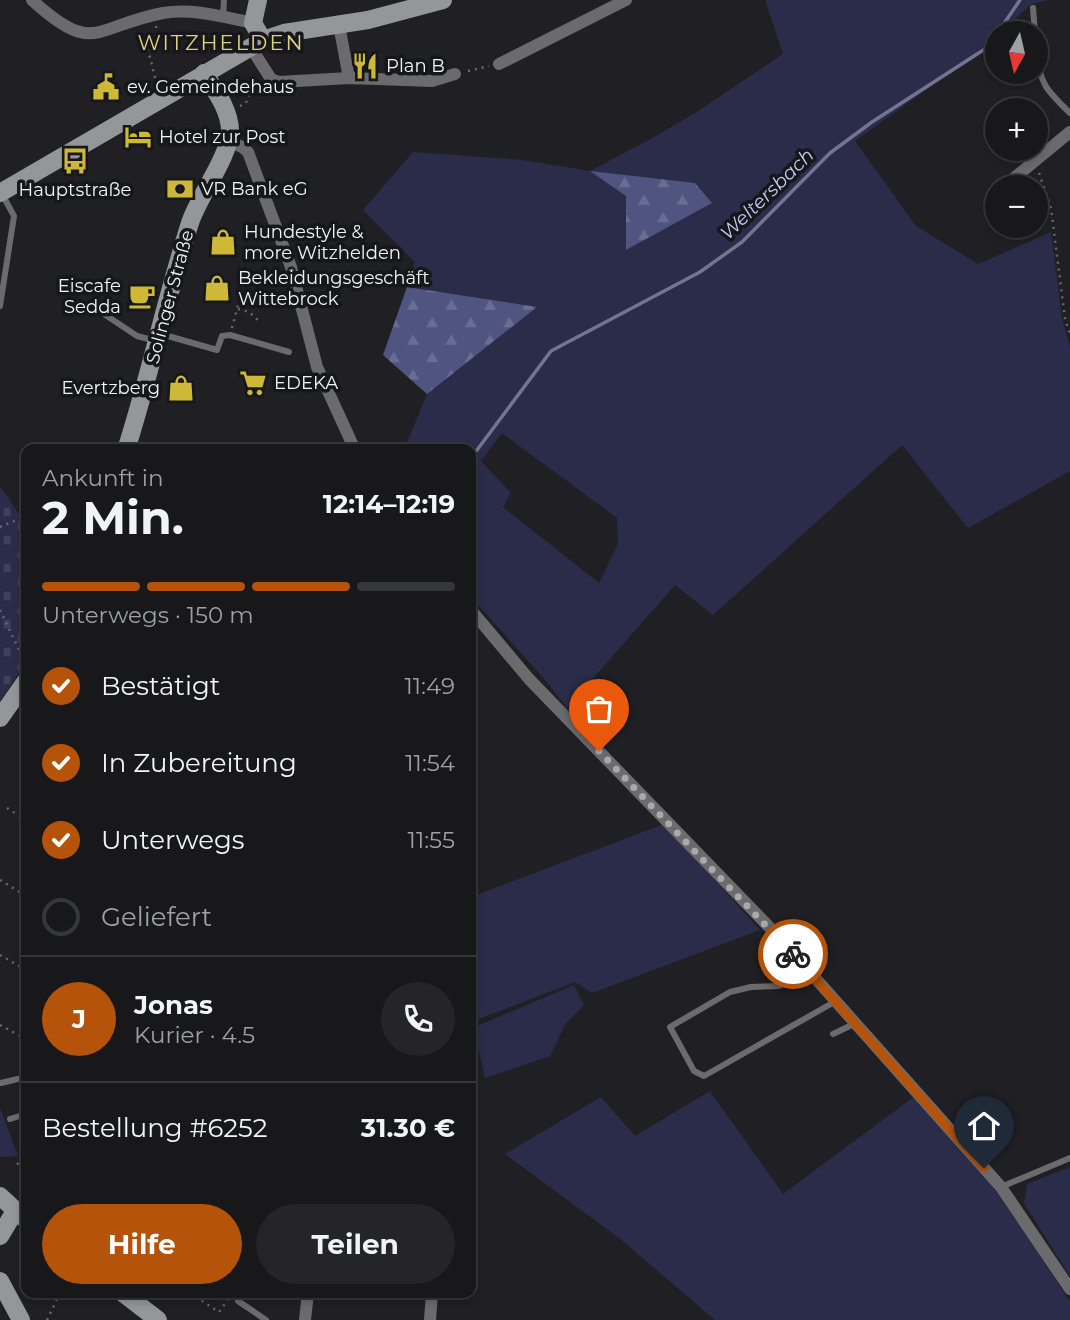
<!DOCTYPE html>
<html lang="de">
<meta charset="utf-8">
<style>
body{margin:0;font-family:Montserrat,sans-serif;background:#252528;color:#f1f3f6;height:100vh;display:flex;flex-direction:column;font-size:26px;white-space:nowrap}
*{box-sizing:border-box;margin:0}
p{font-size:23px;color:#9fa0a3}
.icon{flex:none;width:38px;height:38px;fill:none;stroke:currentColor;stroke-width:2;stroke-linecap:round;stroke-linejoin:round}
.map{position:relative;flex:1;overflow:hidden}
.drawer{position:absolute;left:21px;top:444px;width:455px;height:854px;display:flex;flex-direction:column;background:#18181b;border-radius:14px;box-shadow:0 4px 10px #0003,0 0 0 2px #36373a}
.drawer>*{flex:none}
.needle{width:46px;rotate:188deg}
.buttons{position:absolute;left:985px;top:21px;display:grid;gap:14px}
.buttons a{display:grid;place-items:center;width:63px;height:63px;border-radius:50%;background:#18181b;box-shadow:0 4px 10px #0003,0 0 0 2px #36373a;font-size:35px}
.pin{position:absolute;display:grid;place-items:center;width:60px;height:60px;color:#fff;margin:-72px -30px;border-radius:50% 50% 50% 0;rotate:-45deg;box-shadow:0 0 7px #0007}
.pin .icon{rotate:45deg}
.courier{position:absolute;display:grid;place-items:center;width:70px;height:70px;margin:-35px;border:5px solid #b45309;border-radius:50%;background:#fff;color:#222;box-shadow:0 2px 9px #0007}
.summary em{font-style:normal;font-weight:700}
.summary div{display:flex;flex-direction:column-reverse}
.summary{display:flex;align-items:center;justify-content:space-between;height:119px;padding:0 21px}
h1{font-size:46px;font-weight:700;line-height:52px}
.bar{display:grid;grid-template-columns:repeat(4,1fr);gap:10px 7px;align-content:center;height:84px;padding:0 21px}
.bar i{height:9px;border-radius:5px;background:#36373a}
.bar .on{background:#b45309}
.bar p{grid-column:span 4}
.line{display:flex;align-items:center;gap:18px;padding:0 21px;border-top:2px solid #36373a}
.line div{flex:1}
.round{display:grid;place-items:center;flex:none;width:74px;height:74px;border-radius:37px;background:#252528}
ol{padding:0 21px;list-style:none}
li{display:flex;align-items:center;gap:21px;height:77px}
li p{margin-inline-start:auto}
li .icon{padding:7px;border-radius:50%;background:#b45309;color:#fff;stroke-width:4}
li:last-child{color:#9fa0a3}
li i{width:38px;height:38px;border:4px solid #36373a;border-radius:50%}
.primary-button{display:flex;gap:14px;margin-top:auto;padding:14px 21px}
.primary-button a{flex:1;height:80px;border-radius:42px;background:#b45309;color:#fff;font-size:28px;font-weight:700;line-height:80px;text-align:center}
.primary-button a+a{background:#252528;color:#f1f3f6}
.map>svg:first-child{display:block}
</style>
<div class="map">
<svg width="1070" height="1320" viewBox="0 0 1070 1320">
<defs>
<pattern id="forest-firs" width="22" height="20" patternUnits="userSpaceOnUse" patternTransform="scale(1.75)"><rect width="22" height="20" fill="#4f5480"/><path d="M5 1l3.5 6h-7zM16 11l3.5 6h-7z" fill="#696d93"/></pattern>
<pattern id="cemetery-stones" width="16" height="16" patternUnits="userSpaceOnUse" patternTransform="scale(1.75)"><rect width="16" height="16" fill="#2a2c49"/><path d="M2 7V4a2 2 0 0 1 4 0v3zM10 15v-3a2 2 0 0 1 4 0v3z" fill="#3f415b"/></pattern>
</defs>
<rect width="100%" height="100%" fill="#202024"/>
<!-- grass -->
<g fill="#2a2c49" fill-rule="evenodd">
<path d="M765 0H1049L1031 4 988 45 855 141 916 226 978 264 1051 232 1062 318 1070 348V471L968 528 902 445 713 615 675 585 567 708 547 682 471 597V450H404L427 394 536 307 407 287 415 262 363 210 413 152 522 160 590 171 656 136 695 113 783 54ZM626 196 711 203 627 249ZM502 433 617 518 618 544 599 583 503 507 511 493 481 461Z"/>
<polygon points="664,824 760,930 592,993 575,982 471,1022 471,897"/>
<polygon points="574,985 584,1005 566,1023 550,1056 485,1078 474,1030 477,1026"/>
<polygon points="710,1091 783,1194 915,1096 1004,1199 1070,1302 1070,1320 715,1320 619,1238 505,1154 601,1097 635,1136"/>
<polygon points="0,1108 18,1156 0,1157"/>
<polygon points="1070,1167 1070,1276 1024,1203 1027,1184"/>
</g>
<!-- forest -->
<g fill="url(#forest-firs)">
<polygon points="590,171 695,183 712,203 626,250 626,196"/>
<polygon points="407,287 537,307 427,394 383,355"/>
</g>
<!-- cemetery -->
<polygon fill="url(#cemetery-stones)" points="0,486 26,525 26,663 0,701"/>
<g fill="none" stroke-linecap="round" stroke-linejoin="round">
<!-- stream -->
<polyline stroke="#727492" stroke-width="3.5" points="471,458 551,351 700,272 742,242 830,153 872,122 988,47 1020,0"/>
<!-- path -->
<g stroke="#68686c" stroke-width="2.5" stroke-dasharray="2 5" stroke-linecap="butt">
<polyline points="156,26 160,39 146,42 157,85"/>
<polyline points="468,71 489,66"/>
<polyline points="240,106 246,103 248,96 263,86"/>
<polyline points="1039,173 1051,208 1065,319 1070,334"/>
<polyline points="238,309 249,312 258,320 262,320"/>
<polyline points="232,328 248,267"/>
<polyline points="0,527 26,516"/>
<polyline points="0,610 23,658 20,668"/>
<polyline points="7,808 26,820"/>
<polyline points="0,880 26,896"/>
<polyline points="0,955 26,970"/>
<polyline points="0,1025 26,1039"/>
<polyline points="17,1163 26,1170"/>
<polyline points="190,1293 219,1312 229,1298"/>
<polyline points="401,1293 418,1298"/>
<polyline points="47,1320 60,1293"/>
</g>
<!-- lane -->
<g stroke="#6b6b6d" stroke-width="6">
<polyline points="1033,8 1035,33"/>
<polyline points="223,16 224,0"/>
<path d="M1036 50C1040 84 1046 90 1070 113"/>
<polyline points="0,306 14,216 2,194"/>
<polyline points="104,314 137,336 156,341"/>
<polyline points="161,334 217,350 222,336 230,335 289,352"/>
<polyline points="809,971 779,986 751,987 730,992 670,1027 694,1071 704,1076 836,1001"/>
<polyline points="833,1034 856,1023"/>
<polyline points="1,1083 26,1077"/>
<polyline points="10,1119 26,1114"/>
<polyline points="1001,1187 1070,1158"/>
<polyline points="238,1301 266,1320"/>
</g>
<!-- street -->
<g stroke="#6b6b6d" stroke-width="12">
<path d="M32 0C94 57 95 26 163 13 193 8 223 17 253 23"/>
<polyline points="339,25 349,78"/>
<polyline points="250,46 271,79 279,82 349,78 432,81 455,74"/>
<polyline points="499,64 626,0"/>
<polyline points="229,141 242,147 248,152 291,267 317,367 355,450"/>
<polyline points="1008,183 1070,132"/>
<polyline points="471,610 529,679 776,934 1001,1187 1070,1289"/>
<polyline points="305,1320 308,1293"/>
<polyline points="430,1320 432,1293"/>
</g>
<!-- secondary -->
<g stroke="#95969a" stroke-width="18">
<polyline points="258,0 253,23 263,40"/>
<polyline points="0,193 263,40 284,33 368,20 443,0"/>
<path d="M126 450C150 375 166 298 190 223 199 195 229 158 230 131 230 110 215 90 204 73"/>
<polyline points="0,718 26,681"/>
<polyline points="0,1196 26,1220"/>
<polyline points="0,1236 15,1211"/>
<polyline points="0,1281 21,1320"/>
<polyline points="123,1293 158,1320"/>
</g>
</g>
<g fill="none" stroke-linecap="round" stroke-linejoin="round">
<!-- done -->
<polyline stroke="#a9a9ac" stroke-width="7" stroke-dasharray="0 12.6" points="599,751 793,954"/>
<!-- route -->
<polyline stroke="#b45309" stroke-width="9" points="793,954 984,1168"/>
</g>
<!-- icons -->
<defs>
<g id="restaurant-bare" transform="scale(2.1)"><path d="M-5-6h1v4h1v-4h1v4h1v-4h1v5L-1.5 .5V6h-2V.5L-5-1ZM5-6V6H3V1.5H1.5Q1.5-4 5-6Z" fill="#cfb837" stroke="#16171b" stroke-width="2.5" paint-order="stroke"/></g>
<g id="civic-bare" transform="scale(2.1)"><path d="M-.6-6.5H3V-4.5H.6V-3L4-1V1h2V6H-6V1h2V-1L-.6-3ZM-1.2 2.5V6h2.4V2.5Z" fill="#cfb837" stroke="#16171b" stroke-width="2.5" paint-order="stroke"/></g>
<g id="hotel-bare" transform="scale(2.1)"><path d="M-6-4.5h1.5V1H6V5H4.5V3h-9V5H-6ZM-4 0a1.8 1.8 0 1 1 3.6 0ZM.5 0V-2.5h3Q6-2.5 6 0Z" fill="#cfb837" stroke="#16171b" stroke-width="2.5" paint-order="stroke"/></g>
<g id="bus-bare" transform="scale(2.1)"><path d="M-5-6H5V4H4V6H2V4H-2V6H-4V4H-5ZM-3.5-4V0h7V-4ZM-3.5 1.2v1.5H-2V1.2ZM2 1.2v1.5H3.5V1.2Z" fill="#cfb837" stroke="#16171b" stroke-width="2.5" paint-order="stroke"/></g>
<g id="bank-bare" transform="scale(2.1)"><path d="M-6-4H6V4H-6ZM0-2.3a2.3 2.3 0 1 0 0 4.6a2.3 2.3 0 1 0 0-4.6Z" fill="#cfb837" stroke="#16171b" stroke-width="2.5" paint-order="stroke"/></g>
<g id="shop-bare" transform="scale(2.1)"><path d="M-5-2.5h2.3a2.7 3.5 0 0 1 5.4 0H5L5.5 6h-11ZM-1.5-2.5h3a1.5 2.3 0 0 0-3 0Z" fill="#cfb837" stroke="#16171b" stroke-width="2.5" paint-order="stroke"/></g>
<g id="cafe-bare" transform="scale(2.1)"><path d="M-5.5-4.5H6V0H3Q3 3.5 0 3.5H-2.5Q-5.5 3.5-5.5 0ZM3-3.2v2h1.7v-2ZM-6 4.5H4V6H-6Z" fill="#cfb837" stroke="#16171b" stroke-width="2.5" paint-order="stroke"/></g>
<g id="supermarket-bare" transform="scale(2.1)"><path d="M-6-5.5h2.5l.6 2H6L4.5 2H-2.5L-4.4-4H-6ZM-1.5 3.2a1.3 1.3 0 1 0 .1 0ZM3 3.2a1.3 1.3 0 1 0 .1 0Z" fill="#cfb837" stroke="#16171b" stroke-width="2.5" paint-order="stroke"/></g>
</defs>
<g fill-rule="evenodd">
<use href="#restaurant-bare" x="365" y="66"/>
<use href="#civic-bare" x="106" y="87"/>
<use href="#hotel-bare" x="138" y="137"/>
<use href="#bus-bare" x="75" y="161"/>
<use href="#bank-bare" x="180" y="189"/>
<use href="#shop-bare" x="223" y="242"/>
<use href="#shop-bare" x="217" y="288"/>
<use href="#cafe-bare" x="142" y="296"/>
<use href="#supermarket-bare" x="253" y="383"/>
<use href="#shop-bare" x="181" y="388"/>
</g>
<g text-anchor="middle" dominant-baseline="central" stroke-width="7" stroke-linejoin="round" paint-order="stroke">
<!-- poi labels -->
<g font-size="18" fill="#f3f3f6" stroke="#16171b" text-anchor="start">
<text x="386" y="66">Plan B</text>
<text x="127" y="87">ev. Gemeindehaus</text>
<text x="159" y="137">Hotel zur Post</text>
<text x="201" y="189">VR Bank eG</text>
<text x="75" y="190" text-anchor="middle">Hauptstraße</text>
<text x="244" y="232">Hundestyle &amp;<tspan x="244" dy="21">more Witzhelden</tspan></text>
<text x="238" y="278">Bekleidungsgeschäft<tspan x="238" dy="21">Wittebrock</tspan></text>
<text x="121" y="286" text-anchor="end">Eiscafe<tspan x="121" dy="21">Sedda</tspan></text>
<text x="274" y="383">EDEKA</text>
<text x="160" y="388" text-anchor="end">Evertzberg</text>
</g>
<!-- street labels -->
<g font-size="18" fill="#f3f3f6" stroke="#16171b">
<text transform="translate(170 297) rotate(-75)">Solinger Straße</text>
</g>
<!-- water labels -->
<g font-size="19" font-style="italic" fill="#c4caf5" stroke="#16171b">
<text transform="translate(767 194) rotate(-44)">Weltersbach</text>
</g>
<!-- quarter labels -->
<g font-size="21" letter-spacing="2" fill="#decf81" stroke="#16171b">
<text x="221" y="42">WITZHELDEN</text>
</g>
</g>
</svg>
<div class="buttons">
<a><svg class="needle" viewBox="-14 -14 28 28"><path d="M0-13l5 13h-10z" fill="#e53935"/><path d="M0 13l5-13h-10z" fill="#9fa0a3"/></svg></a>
<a>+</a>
<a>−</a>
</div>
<div class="pin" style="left:599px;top:751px;background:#ea580c"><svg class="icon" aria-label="bag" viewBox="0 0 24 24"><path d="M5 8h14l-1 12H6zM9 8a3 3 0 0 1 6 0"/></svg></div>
<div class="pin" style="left:984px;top:1168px;background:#1f2937"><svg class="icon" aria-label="home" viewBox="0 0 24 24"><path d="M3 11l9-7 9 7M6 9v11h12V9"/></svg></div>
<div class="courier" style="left:793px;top:954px"><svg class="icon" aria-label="bike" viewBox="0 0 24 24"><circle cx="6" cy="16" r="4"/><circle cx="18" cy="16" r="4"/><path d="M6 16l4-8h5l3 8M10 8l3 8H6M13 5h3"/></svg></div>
<section class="drawer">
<div class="summary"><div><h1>2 Min.</h1><p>Ankunft in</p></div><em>12:14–12:19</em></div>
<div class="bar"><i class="on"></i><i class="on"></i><i class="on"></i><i></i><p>Unterwegs · 150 m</p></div>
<ol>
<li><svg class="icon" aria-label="check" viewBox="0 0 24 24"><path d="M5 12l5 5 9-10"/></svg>Bestätigt<p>11:49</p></li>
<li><svg class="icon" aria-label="check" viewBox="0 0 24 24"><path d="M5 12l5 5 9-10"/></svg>In Zubereitung<p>11:54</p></li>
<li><svg class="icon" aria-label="check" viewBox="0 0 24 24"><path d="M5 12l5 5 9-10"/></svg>Unterwegs<p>11:55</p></li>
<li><i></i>Geliefert</li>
</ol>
<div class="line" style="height:126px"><b class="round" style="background:#b45309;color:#fff">J</b><div><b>Jonas</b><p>Kurier · 4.5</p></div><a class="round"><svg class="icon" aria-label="phone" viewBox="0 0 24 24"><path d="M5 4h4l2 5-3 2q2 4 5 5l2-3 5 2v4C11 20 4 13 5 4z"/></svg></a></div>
<div class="line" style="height:91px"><div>Bestellung #6252</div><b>31.30 €</b></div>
<div class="primary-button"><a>Hilfe</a><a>Teilen</a></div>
</section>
</div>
